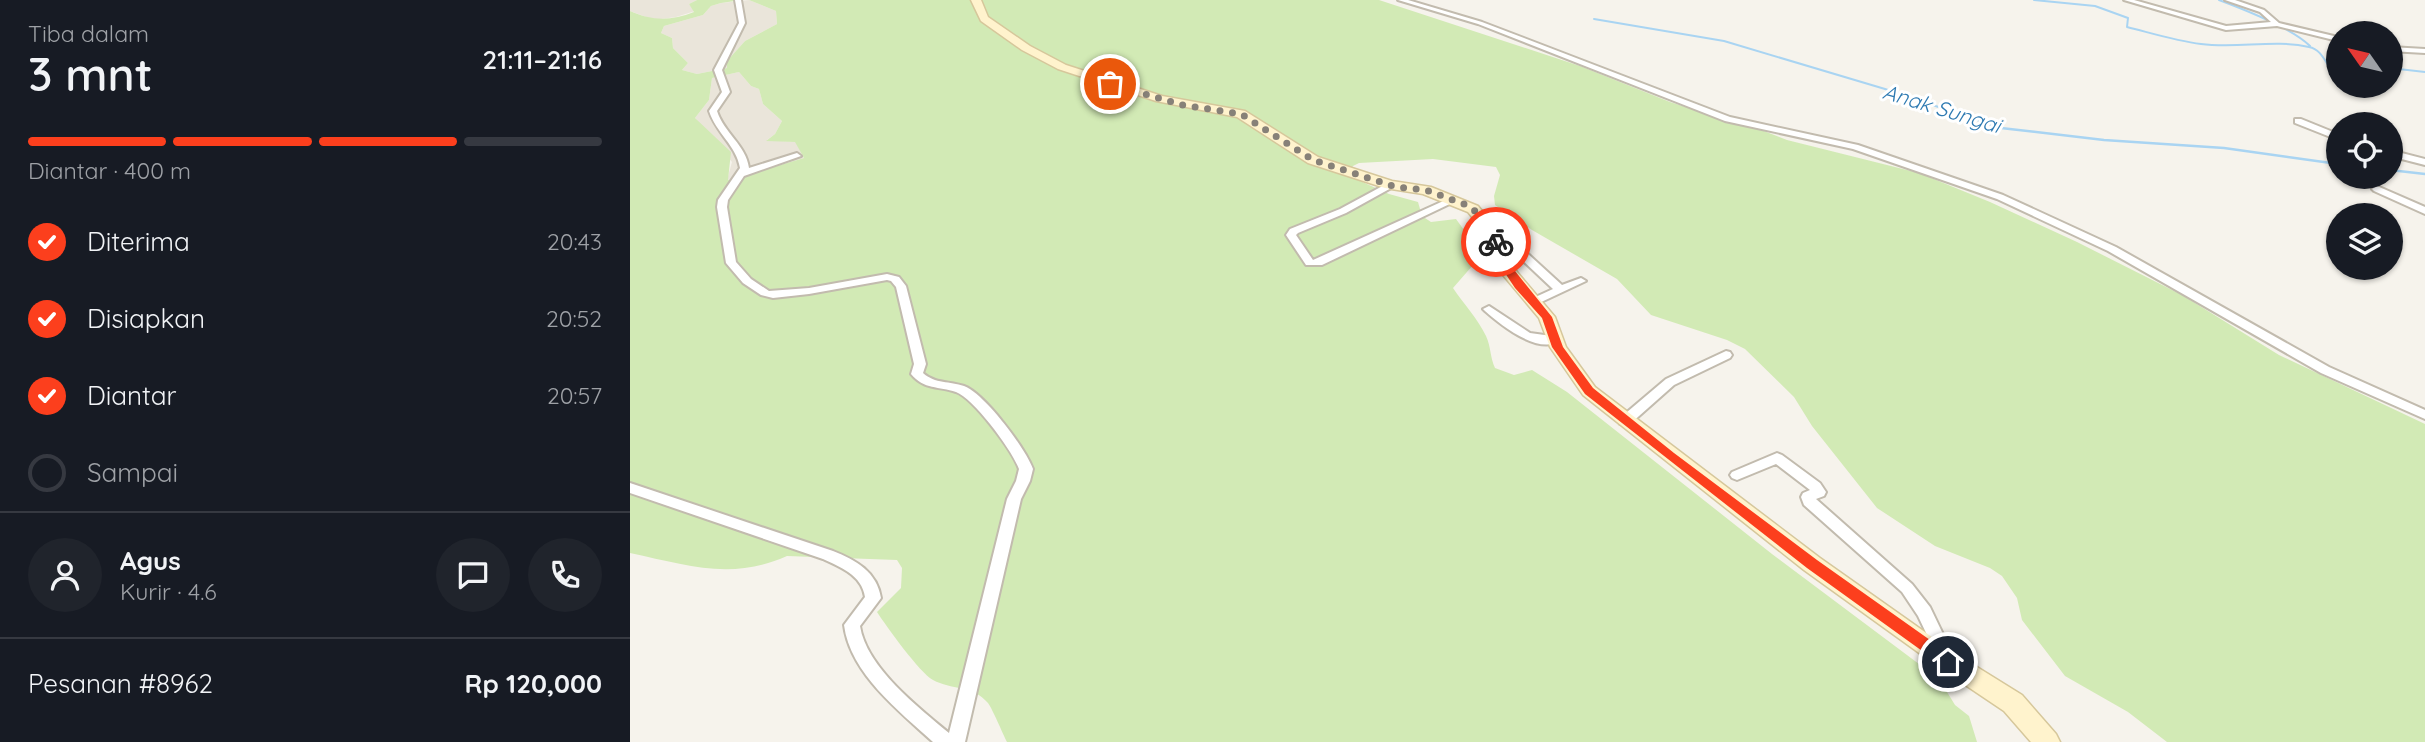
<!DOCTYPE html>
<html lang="id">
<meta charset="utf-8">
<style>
body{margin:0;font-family:Quicksand,sans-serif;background:#20242c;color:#f1f3f6;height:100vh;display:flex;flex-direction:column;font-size:26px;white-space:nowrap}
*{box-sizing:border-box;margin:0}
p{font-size:23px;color:#9ea1a6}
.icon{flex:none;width:38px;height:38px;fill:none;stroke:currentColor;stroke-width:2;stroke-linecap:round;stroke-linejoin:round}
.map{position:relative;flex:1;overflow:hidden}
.sheet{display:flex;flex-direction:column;background:#171b24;width:630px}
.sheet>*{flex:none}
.needle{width:46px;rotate:304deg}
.buttons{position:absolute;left:1696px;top:21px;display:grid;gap:14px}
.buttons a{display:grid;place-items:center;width:77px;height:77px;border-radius:50%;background:#171b24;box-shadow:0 2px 5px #0004;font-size:35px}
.pin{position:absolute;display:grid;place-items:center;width:60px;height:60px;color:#fff;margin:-30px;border:4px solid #fff;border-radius:50%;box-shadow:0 2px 7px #0007}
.courier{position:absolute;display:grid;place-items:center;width:70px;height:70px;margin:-35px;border:5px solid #fc3f1d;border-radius:50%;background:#fff;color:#222;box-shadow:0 2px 9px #0007}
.summary em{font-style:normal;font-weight:600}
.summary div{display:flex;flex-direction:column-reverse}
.summary{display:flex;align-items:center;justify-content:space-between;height:119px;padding:0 28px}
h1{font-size:46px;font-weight:600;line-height:52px}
.bar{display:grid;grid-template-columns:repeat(4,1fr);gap:10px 7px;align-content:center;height:84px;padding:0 28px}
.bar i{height:9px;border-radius:5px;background:#363941}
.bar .on{background:#fc3f1d}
.bar p{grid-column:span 4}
.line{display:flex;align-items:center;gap:18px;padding:0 28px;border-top:2px solid #363941}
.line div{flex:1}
.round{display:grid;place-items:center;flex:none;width:74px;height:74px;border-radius:37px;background:#20242c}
ol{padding:0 28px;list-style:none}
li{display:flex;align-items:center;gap:21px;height:77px}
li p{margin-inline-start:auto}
li .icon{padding:7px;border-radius:50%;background:#fc3f1d;color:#fff;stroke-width:4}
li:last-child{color:#9ea1a6}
li i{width:38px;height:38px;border:4px solid #363941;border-radius:50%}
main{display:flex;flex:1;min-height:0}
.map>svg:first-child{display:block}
</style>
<main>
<section class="sheet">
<div class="summary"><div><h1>3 mnt</h1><p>Tiba dalam</p></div><em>21:11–21:16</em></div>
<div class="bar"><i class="on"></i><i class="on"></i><i class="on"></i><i></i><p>Diantar · 400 m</p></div>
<ol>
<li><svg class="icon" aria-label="check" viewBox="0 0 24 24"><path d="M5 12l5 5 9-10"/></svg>Diterima<p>20:43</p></li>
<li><svg class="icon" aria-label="check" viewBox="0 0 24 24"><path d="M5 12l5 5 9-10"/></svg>Disiapkan<p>20:52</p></li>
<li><svg class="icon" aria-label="check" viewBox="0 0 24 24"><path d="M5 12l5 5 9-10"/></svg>Diantar<p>20:57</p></li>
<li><i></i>Sampai</li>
</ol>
<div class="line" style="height:126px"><a class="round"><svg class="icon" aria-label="person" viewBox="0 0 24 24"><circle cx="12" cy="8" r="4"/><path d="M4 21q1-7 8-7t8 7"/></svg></a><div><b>Agus</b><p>Kurir · 4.6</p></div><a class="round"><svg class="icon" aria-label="chat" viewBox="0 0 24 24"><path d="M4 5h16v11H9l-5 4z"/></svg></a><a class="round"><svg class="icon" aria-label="phone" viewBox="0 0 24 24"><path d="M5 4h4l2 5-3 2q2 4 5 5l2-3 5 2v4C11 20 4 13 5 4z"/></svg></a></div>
<div class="line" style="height:91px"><div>Pesanan #8962</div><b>Rp 120,000</b></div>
</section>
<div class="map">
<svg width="1795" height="742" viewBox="0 0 1795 742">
<rect width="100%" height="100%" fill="#f6f3ec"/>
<!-- residential -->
<g fill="#eae5da">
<polygon points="0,0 67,0 59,4 65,11 46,17 24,20 0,11"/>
<polygon points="119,0 146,11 147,24 115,41 97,61 97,68 67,74 52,70 58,63 43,48 42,38 31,33 34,26 73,15 81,6 91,3"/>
<polygon points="109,72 121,86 129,89 133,104 152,121 145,134 137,140 166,142 174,158 97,180 102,162 65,118 79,100 82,78"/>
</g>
<!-- green -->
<path fill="#d2eab5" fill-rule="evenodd" d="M67 0H112L91 3 81 6 73 15 34 26 31 33 42 38 43 48 58 63 52 70 67 74 97 68V61L115 41 147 24 146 11 119 0H749L950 66 1040 102 1105 123H1113L1157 140 1289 173 1360 202 1447 242 1552 295 1649 355 1795 424V742H1537L1498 712 1435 676 1392 620 1387 598 1372 576 1360 568 1305 546 1247 508 1182 426 1164 397 1115 349 1097 340 1021 315 987 279 902 230 865 205 864 196 870 175 866 167 803 159 729 163 723 166 717 175 759 194 788 202 792 216 801 222 826 219 847 248 850 257 823 288C833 303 848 319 856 336 861 347 860 357 865 368L884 375 902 370 937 392 1142 554 1309 679 1325 705 1339 716 1347 742H377C372 732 363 710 358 703 343 685 321 690 303 680 290 673 256 626 247 612L271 588 272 568 267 560 157 556C101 581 57 565 0 553V11C22 21 41 21 64 12L59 4ZM109 72 121 86 129 89 133 104 152 121 145 134 136 141 165 142 174 158 98 180 101 152 65 118 79 100 82 78Z"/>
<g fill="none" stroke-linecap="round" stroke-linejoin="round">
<!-- stream-far1 -->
<g stroke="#a9d4f2" stroke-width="2">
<path d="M1404 0 1465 6 1498 18 1497 27C1521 33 1546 41 1571 44 1607 49 1644 39 1679 47 1689 49 1693 57 1698 65L1708 64"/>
<path d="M1589 0C1613 9 1662 28 1680 46"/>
<polyline points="964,19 1094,41 1255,89 1359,124"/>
<polyline points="1760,68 1795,72"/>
</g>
<!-- stream -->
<g stroke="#a9d4f2" stroke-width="2.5">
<polyline points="1354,122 1371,128 1474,140 1594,148 1708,164"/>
<polyline points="1760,170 1795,174"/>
</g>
<!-- street casing -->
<g stroke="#c2bbae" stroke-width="4">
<g id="street">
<path d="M105 0H111L115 23 92 70 100 92 87 111C94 133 116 145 119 168L167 153 171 156 114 176 98 200 97 207 106 262 121 279 139 291 179 288 257 274 269 277 276 286 296 364 293 373C305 384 320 381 334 386 355 394 395 448 403 469L400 481 391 499 335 742H303C269 711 220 673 214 625L235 597C232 575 210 567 193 559L0 493V483L203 551C226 560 247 572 251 598L230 626C236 667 289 708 319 733L377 499 386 481 389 469C382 450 344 399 326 392 309 386 294 390 281 374L284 364 266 287 261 281 257 280 179 294 143 298 131 295 113 283 96 263 87 207 88 200 110 168C106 145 86 133 79 111L92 92 84 70 109 23Z"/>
<polygon points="768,0 778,0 852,22 1100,117 1228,145 1373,195 1486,247 1699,367 1795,410 1795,419 1691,373 1478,251 1367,199 1223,149 1095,121 848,24"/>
<polygon points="1494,0 1504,0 1596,26 1641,22 1630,12 1595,0 1605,0 1634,10 1649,23 1708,37 1708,41 1647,26 1596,30"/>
<polygon points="1760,47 1795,49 1795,53 1760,51"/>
<polygon points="1665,119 1671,119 1708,134 1708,140 1665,123"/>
<polygon points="1760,150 1795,159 1795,165 1760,156"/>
<polygon points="760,182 765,185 763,187 716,213 668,233 666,235 683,260 820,198 823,197 828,200 692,265 676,265 656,235 660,229 710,209"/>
<polygon points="1747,186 1795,207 1795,214 1744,191 1742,189"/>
<polygon points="893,252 897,253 932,285 951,278 956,281 907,304 899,304 897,302 899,300 923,289 891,259 872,264 867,261 868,259"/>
<path d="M859 306 900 333 929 337 931 340C909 356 871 325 855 311L853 309Z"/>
<polygon points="1096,351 1100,352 1102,355 1100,358 1044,385 1000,424 990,424 988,421 990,418 1036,379"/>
<polygon points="1147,453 1152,455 1190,483 1196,492 1194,496 1186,499 1282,584 1300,607 1323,655 1321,660 1315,662 1309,660 1288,616 1272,592 1174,505 1171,497 1173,493 1180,490 1146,464 1107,480 1102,478 1100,475 1102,472"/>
</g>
</g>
<!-- secondary casing -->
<g stroke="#d6c79b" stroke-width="3">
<polygon id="secondary" points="341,0 351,0 358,17 400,46 436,65 532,96 615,111 688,157 762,181 801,187 848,206 869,232 880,261 887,272 925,317 936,347 965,387 1190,558 1326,654 1392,695 1426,734 1430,742 1401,742 1374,711 1310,668 1174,570 953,395 920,347 909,318 873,275 864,261 855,233 838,212 793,194 755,188 678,163 607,117 526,101 428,69 392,50 351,21"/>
</g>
<!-- street -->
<use href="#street" fill="#fff" fill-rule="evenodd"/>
<!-- secondary -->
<use href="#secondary" fill="#fff3cd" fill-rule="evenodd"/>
</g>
<!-- route -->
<polygon fill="#fc3f1d" points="866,239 871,242 877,261 922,317 933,347 963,388 1044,453 1187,560 1324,657 1326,662 1324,666 1313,666 1177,568 955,394 922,347 912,318 885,288 867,261 861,242"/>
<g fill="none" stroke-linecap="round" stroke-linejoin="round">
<!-- done -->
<polyline stroke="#878178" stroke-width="7" stroke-dasharray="0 12.6" points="480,84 553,105 611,114 683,160 766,187 796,190 834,204 845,211 866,242"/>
</g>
<g text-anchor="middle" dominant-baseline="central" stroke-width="6" stroke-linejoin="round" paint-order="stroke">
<!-- far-water labels -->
<g font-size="21" font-style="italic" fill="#2e7ab2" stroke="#fff">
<text transform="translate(1312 108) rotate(17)">Anak Sungai</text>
</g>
</g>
</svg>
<div class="buttons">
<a><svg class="needle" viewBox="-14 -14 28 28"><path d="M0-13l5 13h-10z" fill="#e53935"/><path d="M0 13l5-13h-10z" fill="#9ea1a6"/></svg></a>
<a><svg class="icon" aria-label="locate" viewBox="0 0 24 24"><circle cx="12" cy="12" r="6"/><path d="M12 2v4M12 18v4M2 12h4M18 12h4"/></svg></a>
<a><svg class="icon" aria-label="layers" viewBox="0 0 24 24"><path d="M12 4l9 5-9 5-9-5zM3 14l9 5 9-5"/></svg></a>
</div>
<div class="pin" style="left:480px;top:84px;background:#ea580c"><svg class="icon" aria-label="bag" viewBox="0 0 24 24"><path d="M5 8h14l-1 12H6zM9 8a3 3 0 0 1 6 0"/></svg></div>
<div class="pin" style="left:1318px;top:662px;background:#1f2937"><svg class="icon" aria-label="home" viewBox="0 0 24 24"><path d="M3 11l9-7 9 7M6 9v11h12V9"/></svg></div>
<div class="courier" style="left:866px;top:242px"><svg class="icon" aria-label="bike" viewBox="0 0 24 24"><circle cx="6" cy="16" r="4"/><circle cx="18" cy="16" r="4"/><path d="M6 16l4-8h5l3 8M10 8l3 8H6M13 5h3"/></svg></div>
</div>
</main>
